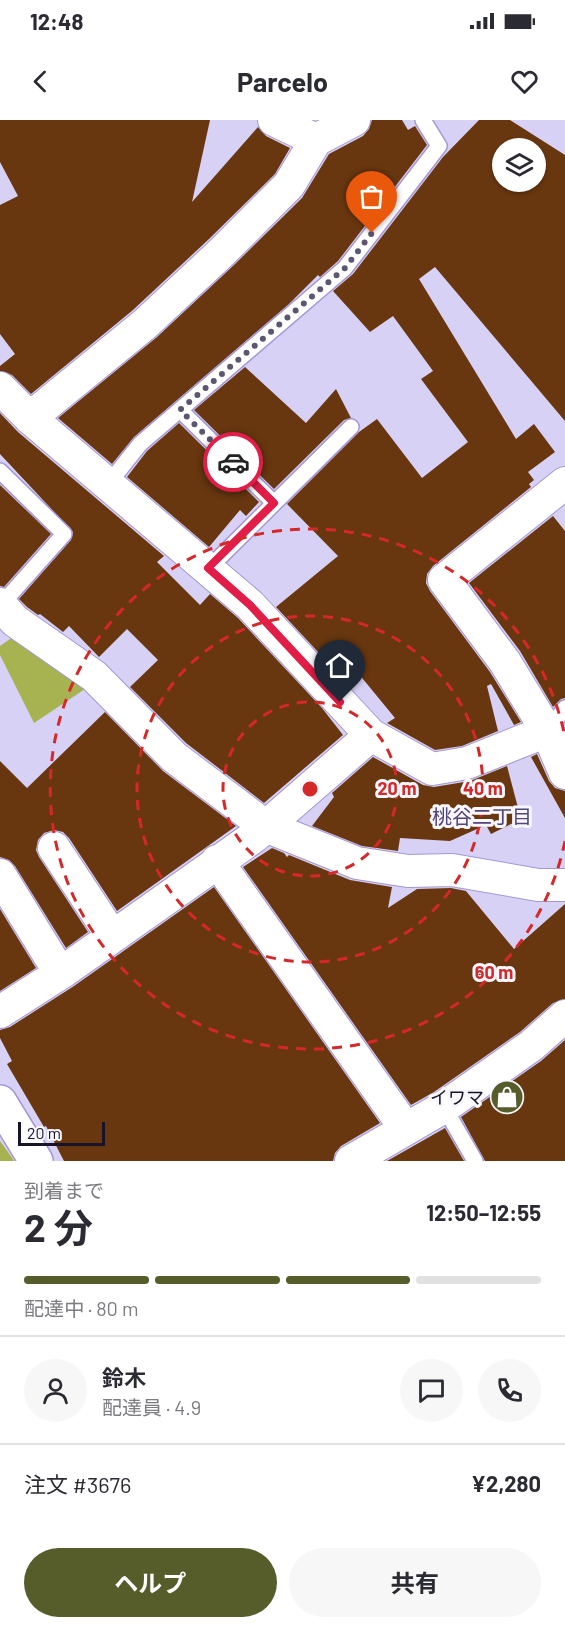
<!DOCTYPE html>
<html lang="ja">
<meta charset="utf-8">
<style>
body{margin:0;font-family:Barlow,"Noto Sans JP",sans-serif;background:#f7f7f7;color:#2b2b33;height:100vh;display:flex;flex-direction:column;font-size:22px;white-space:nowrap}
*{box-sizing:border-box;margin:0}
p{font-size:20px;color:#7c7c81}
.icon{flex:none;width:33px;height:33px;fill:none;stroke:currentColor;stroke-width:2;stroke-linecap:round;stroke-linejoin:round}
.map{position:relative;height:1041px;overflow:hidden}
.details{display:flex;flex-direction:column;background:#fff;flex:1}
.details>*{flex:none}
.controls{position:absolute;left:492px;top:18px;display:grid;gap:12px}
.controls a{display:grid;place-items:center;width:54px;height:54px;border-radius:50%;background:#fff;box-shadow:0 2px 4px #0004;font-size:30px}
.scale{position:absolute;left:18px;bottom:15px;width:87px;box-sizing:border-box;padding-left:6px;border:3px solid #191329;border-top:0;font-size:16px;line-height:21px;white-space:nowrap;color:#191329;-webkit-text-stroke:4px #f8f7fd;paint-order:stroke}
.pin{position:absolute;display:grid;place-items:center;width:51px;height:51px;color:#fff;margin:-62px -26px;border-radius:50% 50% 50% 0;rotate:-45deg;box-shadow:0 0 6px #0007}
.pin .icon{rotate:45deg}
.courier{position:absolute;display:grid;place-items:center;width:60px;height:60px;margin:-30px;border:4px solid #e11d48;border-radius:50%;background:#fff;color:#222;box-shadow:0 2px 8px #0007}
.summary em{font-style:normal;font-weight:700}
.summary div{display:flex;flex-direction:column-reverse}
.summary{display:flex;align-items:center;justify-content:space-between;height:102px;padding:0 24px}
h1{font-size:39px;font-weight:700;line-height:45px}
.bar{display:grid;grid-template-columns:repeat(4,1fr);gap:9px 6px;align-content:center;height:72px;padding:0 24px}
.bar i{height:8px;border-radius:4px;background:#e1e1e2}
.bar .active{background:#565c2a}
.bar p{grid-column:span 4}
.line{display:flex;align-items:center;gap:15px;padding:0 24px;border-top:2px solid #e1e1e2}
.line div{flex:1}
.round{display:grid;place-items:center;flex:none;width:63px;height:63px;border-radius:32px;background:#f7f7f7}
.cta{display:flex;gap:12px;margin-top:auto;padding:12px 24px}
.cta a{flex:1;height:69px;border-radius:36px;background:#565c2a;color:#fff;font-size:24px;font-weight:700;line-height:69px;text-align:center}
.cta a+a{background:#f7f7f7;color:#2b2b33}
.status{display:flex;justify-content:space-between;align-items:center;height:42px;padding:0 30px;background:#fff;direction:ltr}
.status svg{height:16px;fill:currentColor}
header{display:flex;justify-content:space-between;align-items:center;height:78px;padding:0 24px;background:#fff;font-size:27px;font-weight:700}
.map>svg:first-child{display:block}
</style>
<div class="status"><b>12:48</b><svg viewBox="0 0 49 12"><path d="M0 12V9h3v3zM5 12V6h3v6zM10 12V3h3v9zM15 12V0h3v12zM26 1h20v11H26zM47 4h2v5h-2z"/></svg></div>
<header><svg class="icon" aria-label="back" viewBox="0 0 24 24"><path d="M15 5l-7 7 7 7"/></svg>Parcelo<svg class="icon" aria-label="heart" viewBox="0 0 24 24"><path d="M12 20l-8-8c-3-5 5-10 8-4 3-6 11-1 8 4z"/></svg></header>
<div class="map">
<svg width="565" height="1041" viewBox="0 0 565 1041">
<rect width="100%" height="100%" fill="#d8d1f6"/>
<!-- green -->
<g fill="#a7b251">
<polygon points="20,512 91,565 34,603 0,535 0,526"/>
<polygon points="0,1021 13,1039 14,1041 0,1041"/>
</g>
<!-- building -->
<g fill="#68370f" fill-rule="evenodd">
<polygon points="0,0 210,0 192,82 258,7 266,16 290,28 275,54 209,119 133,190 31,274 12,255 0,251 0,246 15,234 0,214 0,85 18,76 0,42"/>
<polygon points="372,0 402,0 408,10 415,6 427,25 338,141 320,157 318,155 289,184 134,317 112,344 58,298 157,217 234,145 302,78 329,34 363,16 369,9"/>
<path d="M479 0H510L565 35V301L435 147 419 159 516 319 534 304 555 332 528 352 534 360 529 364 531 367 433 446 427 454 426 463 430 471 490 552 521 602 514 605 491 564 487 566 498 611 462 626 435 630 387 603 395 598 358 553 347 563 276 487 338 436 287 384 359 312 377 299 422 358 468 322 421 259 433 251 393 196 370 212 333 171 353 154 443 37ZM502 28H536V62H502Z"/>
<polygon points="245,247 306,303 336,269 351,298 344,300 274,369 194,290"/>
<polygon points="0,293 18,312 164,436 157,442 200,485 210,474 238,498 322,588 343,615 264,683 186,623 130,567 158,540 127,509 99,537 69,506 63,512 40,494 38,495 27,487 19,479 71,420 73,412 0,334"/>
<polygon points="179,303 259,382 246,396 240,390 209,427 127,357 147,331"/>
<polygon points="0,365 51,414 4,467 0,466"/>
<polygon points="553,396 565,411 565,578 561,579 553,587 520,531 469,463"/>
<polygon points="105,592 163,651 236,706 117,791 69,718 63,712 54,710 44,713 38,720 36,730 39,737 88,812 66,828 15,746 9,740 0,737 0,641 27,668"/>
<polygon points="537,634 549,661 555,668 565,671 565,698 531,637"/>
<polygon points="373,637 423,665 434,667 470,661 507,646 521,699 491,714 486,705 450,721 400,718 398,731 362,726 312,706 334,677 332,673"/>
<polygon points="272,728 284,733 287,737 289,735 350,760 392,767 388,788 417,769 451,768 466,771 514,829 565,784 565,879 553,883 520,912 434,972 411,985 243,747"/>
<polygon points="214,767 380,1003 341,1026 335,1033 333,1041 64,1041 46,1006 44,1007 7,944 12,941 0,918 0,910 10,907 74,866"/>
<polygon points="0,789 36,848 0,871"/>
<polygon points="565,920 565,1041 485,1041 461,997 541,941"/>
<polygon points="445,1008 464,1041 387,1041"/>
</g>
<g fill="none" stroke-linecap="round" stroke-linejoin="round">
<!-- service casing -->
<g stroke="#a597d3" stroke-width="18">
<g id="service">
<polyline points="180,290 274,383"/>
<polyline points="0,351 64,414 0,486"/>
<polyline points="109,363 140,324 345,148 439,26 423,0"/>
<polyline points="208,449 351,307"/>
<polyline points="547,611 565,588"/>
<polyline points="444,987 475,1041"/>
</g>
</g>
<!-- minor casing -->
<g stroke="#a597d3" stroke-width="34">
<g id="minor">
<polyline points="274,0 316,20"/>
<polyline points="0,268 30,298 250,485 371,615 432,649 467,643 547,611"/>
<polyline points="30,298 145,204 222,132 289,65 316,20 354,0"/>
<polyline points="565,363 444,460 505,542 547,611 565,653"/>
<polyline points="0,484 15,501 94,556 174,637 265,706 357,743 408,751 452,750 538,765 565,765"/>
<polyline points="54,728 112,816"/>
<polyline points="217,741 406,1009"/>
<polyline points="0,755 60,853"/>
<polyline points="0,892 64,851 255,716 371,615"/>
<polyline points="351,1041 444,987 531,926 565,896"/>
</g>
</g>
<!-- tertiary casing -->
<g stroke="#a597d3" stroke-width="36">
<polyline id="tertiary" points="0,982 36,1041"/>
</g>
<!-- service -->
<use href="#service" stroke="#fff" stroke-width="15"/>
<!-- minor -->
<use href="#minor" stroke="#fff" stroke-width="32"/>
<!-- tertiary -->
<use href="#tertiary" stroke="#fff" stroke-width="33"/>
</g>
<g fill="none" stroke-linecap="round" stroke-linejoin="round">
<!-- done -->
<polyline stroke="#5c5671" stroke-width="6" stroke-dasharray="0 10.8" points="233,342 180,290 345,148 372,113"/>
<!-- route -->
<polyline stroke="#e11d48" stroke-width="8" points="233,342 274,383 208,448 250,485 340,582"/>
</g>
<!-- distance rings -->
<g fill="none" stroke="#d62828" stroke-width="3" stroke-dasharray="10 8">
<circle cx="310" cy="669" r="87"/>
<circle cx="310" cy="669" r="173"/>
<path d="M565 721A260 260 0 1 1 565 617"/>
</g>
<!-- icons -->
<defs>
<g id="shop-disc" transform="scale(1.725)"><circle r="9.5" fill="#565c2a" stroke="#f8f7fd"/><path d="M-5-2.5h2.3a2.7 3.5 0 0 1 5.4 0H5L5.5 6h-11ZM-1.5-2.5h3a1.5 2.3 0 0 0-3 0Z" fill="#fff"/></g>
</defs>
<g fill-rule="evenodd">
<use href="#shop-disc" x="507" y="977"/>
</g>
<g text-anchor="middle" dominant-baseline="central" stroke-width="6" stroke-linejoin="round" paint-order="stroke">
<!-- poi labels -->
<g font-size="18" fill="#191329" stroke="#f8f7fd" text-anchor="end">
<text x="484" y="977">イワマ</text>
</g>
<!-- neighbourhood labels -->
<g font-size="20" fill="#53447a" stroke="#f8f7fd">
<text x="482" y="696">桃谷二丁目</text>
</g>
</g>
<circle cx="310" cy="669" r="9" fill="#d62828" stroke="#f8f7fd" stroke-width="3"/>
<g font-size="18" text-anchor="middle" font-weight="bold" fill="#d62828" stroke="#f8f7fd" stroke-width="6" stroke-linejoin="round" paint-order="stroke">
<text x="397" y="675">20 m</text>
<text x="483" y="675">40 m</text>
<text x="494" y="859">60 m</text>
</g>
</svg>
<div class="controls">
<a><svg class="icon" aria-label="layers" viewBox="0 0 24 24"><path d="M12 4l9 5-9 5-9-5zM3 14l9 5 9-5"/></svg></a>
</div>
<div class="scale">20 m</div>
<div class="pin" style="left:372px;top:113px;background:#ea580c"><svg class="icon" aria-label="bag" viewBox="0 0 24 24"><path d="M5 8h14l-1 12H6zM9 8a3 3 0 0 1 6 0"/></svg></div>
<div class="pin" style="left:340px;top:582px;background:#1f2937"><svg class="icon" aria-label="home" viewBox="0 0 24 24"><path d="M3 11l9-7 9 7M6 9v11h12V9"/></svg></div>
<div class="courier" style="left:233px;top:342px"><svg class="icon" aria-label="car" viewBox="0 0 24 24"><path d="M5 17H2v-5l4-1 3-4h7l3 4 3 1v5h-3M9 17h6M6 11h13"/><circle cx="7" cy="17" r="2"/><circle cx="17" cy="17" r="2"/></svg></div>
</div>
<section class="details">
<div class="summary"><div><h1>2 分</h1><p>到着まで</p></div><em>12:50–12:55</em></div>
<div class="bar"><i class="active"></i><i class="active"></i><i class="active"></i><i></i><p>配達中 · 80 m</p></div>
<div class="line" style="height:108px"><a class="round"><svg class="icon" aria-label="person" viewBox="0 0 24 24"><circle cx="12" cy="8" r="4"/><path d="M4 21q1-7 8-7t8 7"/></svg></a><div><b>鈴木</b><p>配達員 · 4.9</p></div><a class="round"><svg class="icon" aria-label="chat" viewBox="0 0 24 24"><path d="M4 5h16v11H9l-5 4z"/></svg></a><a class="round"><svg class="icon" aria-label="phone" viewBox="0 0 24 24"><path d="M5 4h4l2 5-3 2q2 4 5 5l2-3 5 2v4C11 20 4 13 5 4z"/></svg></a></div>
<div class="line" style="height:78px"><div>注文 #3676</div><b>¥2,280</b></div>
<div class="cta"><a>ヘルプ</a><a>共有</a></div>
</section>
